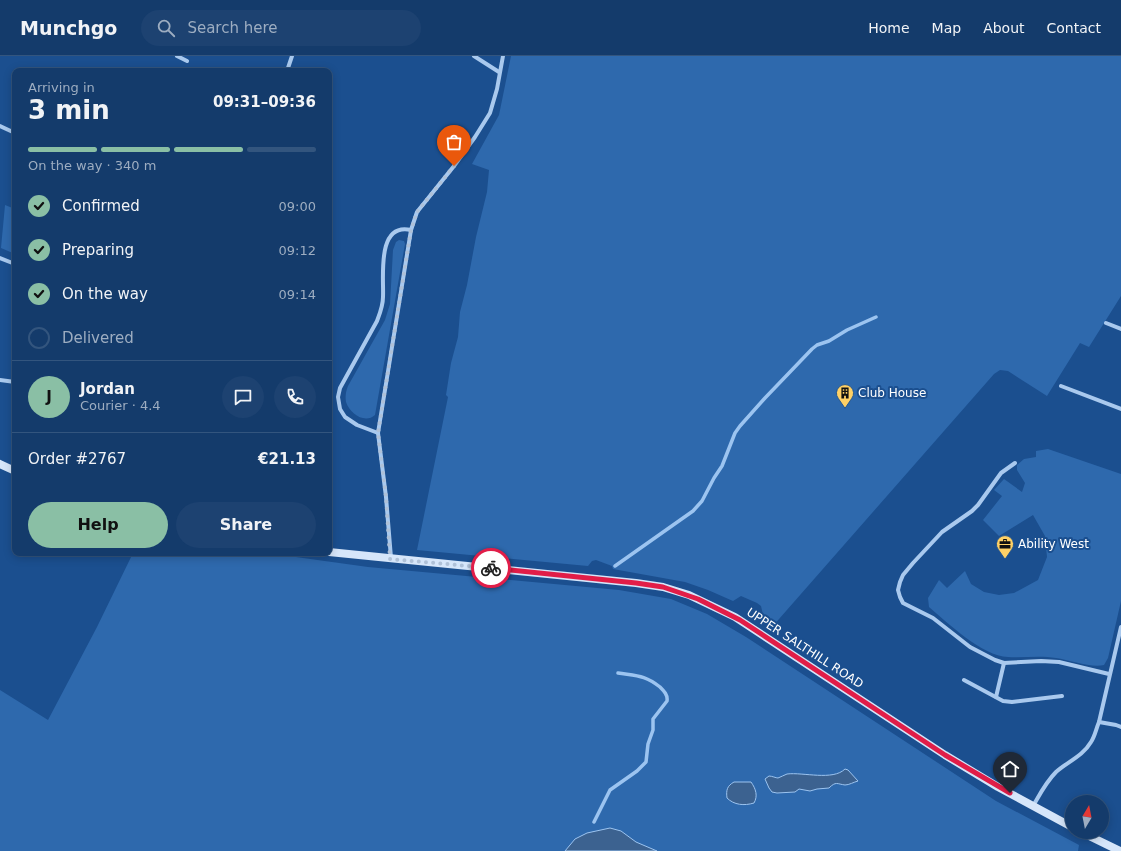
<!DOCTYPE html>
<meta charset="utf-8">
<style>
body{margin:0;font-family:"DejaVu Sans",sans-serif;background:#1d4271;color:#f1f3f6;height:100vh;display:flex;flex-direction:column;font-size:15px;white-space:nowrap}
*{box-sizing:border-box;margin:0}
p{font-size:13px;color:#9dadc1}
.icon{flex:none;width:22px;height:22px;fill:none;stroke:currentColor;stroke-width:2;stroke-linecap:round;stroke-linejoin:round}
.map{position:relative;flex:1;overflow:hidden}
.drawer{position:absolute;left:12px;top:12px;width:320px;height:488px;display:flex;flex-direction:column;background:#143b6b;border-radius:8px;box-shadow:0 2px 10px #0003,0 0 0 1px #33557e}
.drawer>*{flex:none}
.needle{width:26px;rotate:10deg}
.controls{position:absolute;left:1065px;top:739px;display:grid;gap:8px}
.controls a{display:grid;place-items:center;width:44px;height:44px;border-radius:50%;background:#143b6b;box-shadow:0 2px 10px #0003,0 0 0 1px #33557e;font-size:20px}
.pin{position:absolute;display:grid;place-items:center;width:34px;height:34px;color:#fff;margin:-41px -17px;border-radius:50% 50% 50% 0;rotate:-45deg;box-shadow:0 0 4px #0007}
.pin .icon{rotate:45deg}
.courier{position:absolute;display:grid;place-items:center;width:40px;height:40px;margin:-20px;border:3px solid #e11d48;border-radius:50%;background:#fff;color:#222;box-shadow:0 1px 5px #0007}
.head em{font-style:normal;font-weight:700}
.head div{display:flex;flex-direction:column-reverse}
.head{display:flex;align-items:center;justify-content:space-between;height:68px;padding:0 16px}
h1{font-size:26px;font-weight:700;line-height:30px}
.bar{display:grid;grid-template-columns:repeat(4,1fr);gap:6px 4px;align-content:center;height:48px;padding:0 16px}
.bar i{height:5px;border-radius:3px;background:#33557e}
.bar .selected{background:#8abfa5}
.bar p{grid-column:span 4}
.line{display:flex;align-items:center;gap:10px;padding:0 16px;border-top:1px solid #33557e}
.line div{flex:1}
.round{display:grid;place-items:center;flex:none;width:42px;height:42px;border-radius:21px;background:#1d4271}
ol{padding:0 16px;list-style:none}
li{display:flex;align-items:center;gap:12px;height:44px}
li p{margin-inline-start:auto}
li .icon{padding:4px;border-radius:50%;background:#8abfa5;color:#111;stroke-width:4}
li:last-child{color:#9dadc1}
li i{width:22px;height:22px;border:2px solid #33557e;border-radius:50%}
.primary-button{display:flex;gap:8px;margin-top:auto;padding:8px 16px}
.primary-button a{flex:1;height:46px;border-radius:24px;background:#8abfa5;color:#111;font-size:16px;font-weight:700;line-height:46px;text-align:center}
.primary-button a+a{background:#1d4271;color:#f1f3f6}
header{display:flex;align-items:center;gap:24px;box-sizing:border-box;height:56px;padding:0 20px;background:#143b6b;border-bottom:1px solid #33557e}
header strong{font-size:19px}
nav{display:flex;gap:22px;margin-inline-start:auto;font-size:14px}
.search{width:280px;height:36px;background:#1d4271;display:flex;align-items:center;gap:10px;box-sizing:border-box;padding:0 14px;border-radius:22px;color:#9dadc1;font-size:15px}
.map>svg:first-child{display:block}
</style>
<header>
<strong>Munchgo</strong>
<div class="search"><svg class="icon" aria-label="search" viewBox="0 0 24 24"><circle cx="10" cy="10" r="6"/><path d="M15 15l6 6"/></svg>Search here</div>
<nav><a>Home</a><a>Map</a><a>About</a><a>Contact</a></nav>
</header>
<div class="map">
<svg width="1121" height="795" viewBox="0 0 1121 795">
<rect width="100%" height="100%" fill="#1b4f8f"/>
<!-- green -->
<g fill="#2e69ad">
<polygon points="511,0 1121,0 1121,240 1089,291 1080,287 1047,340 1008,315 1000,314 994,318 772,571 765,567 761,550 757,547 741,540 733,545 708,534 685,526 613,513 612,510 596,504 592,505 588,510 417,494 448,341 446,339 451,307 458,281 460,256 467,229 476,181 487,136 489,114 472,108 499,59"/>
<polygon points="5,149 15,153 15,198 1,192"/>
<path d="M399 184 404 185 405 188 375 359C365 368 350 358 346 346 345 340 346 335 348 330L385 264 390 248 393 194 396 186Z"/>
<path d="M1048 393 1121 418V545L1108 602 1104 609C1091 612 1070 604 1056 602 1040 599 1024 602 1008 601 982 600 948 567 929 551L928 542 939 524 947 532 965 515 971 528 984 536 999 539 1014 537 1038 524 1047 501 1045 480 1033 459 999 480 983 464 1002 440 994 434 1004 423 1022 436 1025 427 1017 414V409L1024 403 1036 401V395Z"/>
<polygon points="133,497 267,497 368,511 619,534 671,543 707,558 746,581 996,745 1079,789 1078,795 0,795 0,634 48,664 97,571"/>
</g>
<!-- water -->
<g fill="#3c6290" stroke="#9cc4f0">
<path d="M845 713 848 714 858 725C854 726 849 729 845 729 837 728 836 725 829 732L817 733 810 735 799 733 795 736 777 737 772 736 769 732 765 723 769 720C772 720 776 722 778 722 781 721 784 719 787 718 803 716 833 725 845 713Z"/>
<path d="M734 726H751C756 733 758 740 754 747 744 750 734 749 727 742 726 734 727 730 734 726Z"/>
<polygon points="610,772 621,775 636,786 657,795 565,795 575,783 587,777"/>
</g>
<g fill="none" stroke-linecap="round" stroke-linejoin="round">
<!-- stream -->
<g stroke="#9cc4f0" stroke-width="3.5">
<polyline points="615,510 693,455 702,445 714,422 722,410 735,377 740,370 765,342 812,293 817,289 829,285 847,274 876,261"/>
<path d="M594 766 610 734 637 715 646 706 648 688 653 674V663L667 645C668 639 664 635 660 631 645 619 637 620 618 617"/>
</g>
<!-- minor -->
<g stroke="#a9c9ee" stroke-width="4">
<polyline points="177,0 187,5"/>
<polyline points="474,0 499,16"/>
<polyline points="287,15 292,0"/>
<polyline points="0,70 15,77"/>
<polyline points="0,202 15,208"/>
<polyline points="1106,267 1121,273"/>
<polyline points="0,324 15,326"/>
<polyline points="1061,330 1121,353"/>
<path d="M378 377 357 369 345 361 340 353 338 341 340 332 377 265C380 257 383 250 383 241 384 222 376 166 411 174"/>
<polyline points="1015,407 1001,417 978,449 972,455 942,476 913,507 903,519 900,526 898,534 900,541 903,547 933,562 970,591 995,604 1004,607 1041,605 1059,606 1109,618"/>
<polyline points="391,502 386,441 378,377 411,174 417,156 454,110 475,81 490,57 497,33 503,0"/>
<polyline points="964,624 1003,645 1012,646 1062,640"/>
<polyline points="996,641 1004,607"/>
<polyline points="1099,666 1116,669 1121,671"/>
<path d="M1033 750C1040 738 1046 726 1056 716 1067 706 1083 700 1091 686 1095 680 1096 673 1099 666L1121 571"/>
</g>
<!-- secondary -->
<g stroke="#d6e6fa" stroke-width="8">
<polyline points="0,408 15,415"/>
<polyline points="329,496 636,527 663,531 689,539 735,561 945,699 998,731 1072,771"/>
<polyline points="1081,776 1120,795"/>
</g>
</g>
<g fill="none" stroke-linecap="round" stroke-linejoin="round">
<!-- done -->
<polyline stroke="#afc1d8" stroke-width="4" stroke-dasharray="0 7.2" points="454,110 417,156 411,174 378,377 386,441 390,503 491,512"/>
<!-- route -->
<polyline stroke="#e11d48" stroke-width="5" points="491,512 636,527 663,531 698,543 740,564 945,699 1010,737"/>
</g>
<!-- icons -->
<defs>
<g id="building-pin" transform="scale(0.9)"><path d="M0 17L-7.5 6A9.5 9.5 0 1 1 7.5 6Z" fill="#ffd166" stroke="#1b4f8f"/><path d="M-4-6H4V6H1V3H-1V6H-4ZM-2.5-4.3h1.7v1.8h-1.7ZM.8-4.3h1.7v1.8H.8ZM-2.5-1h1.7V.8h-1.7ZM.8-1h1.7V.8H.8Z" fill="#111"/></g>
<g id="office-pin" transform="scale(0.9)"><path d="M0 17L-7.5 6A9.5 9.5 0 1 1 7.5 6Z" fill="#ffd166" stroke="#1b4f8f"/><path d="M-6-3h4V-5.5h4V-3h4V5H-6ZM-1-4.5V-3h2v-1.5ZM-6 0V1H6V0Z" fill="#111"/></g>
</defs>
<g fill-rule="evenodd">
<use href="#building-pin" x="845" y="337"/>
<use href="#office-pin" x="1005" y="488"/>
</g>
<g text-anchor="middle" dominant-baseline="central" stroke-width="4" stroke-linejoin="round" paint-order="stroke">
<!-- poi labels -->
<g font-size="12" fill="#fff" stroke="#1b4f8f" text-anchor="start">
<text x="858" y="337">Club House</text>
<text x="1018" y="488">Ability West</text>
</g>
<!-- street labels -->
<g font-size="12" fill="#fff" stroke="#1b4f8f">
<text transform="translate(805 592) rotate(33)">UPPER SALTHILL ROAD</text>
</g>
</g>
</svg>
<div class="controls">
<a><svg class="needle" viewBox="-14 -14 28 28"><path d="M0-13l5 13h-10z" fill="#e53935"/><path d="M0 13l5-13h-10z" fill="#9dadc1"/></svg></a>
</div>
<div class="pin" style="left:454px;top:110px;background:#ea580c"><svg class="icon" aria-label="bag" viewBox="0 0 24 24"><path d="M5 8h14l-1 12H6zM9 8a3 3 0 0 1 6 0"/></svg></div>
<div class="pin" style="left:1010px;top:737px;background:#1f2937"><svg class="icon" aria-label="home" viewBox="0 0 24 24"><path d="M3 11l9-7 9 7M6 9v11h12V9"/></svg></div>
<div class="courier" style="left:491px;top:512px"><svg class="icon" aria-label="bike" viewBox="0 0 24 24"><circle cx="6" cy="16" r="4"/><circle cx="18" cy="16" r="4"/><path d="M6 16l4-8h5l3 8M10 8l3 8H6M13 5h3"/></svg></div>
<section class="drawer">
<div class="head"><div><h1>3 min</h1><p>Arriving in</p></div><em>09:31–09:36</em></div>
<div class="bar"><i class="selected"></i><i class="selected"></i><i class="selected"></i><i></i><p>On the way · 340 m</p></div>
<ol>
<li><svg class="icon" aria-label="check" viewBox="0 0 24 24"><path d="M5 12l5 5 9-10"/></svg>Confirmed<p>09:00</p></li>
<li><svg class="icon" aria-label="check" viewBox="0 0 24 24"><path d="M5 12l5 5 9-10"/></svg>Preparing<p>09:12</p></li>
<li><svg class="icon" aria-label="check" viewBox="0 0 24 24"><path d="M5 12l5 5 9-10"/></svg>On the way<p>09:14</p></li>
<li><i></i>Delivered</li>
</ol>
<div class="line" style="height:72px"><b class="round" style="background:#8abfa5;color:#111">J</b><div><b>Jordan</b><p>Courier · 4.4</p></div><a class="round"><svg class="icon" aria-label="chat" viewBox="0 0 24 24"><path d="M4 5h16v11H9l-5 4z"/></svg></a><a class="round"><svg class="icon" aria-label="phone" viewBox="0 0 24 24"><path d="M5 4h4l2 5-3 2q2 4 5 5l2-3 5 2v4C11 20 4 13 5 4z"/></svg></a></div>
<div class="line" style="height:52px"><div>Order #2767</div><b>€21.13</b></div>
<div class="primary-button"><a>Help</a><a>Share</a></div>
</section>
</div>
